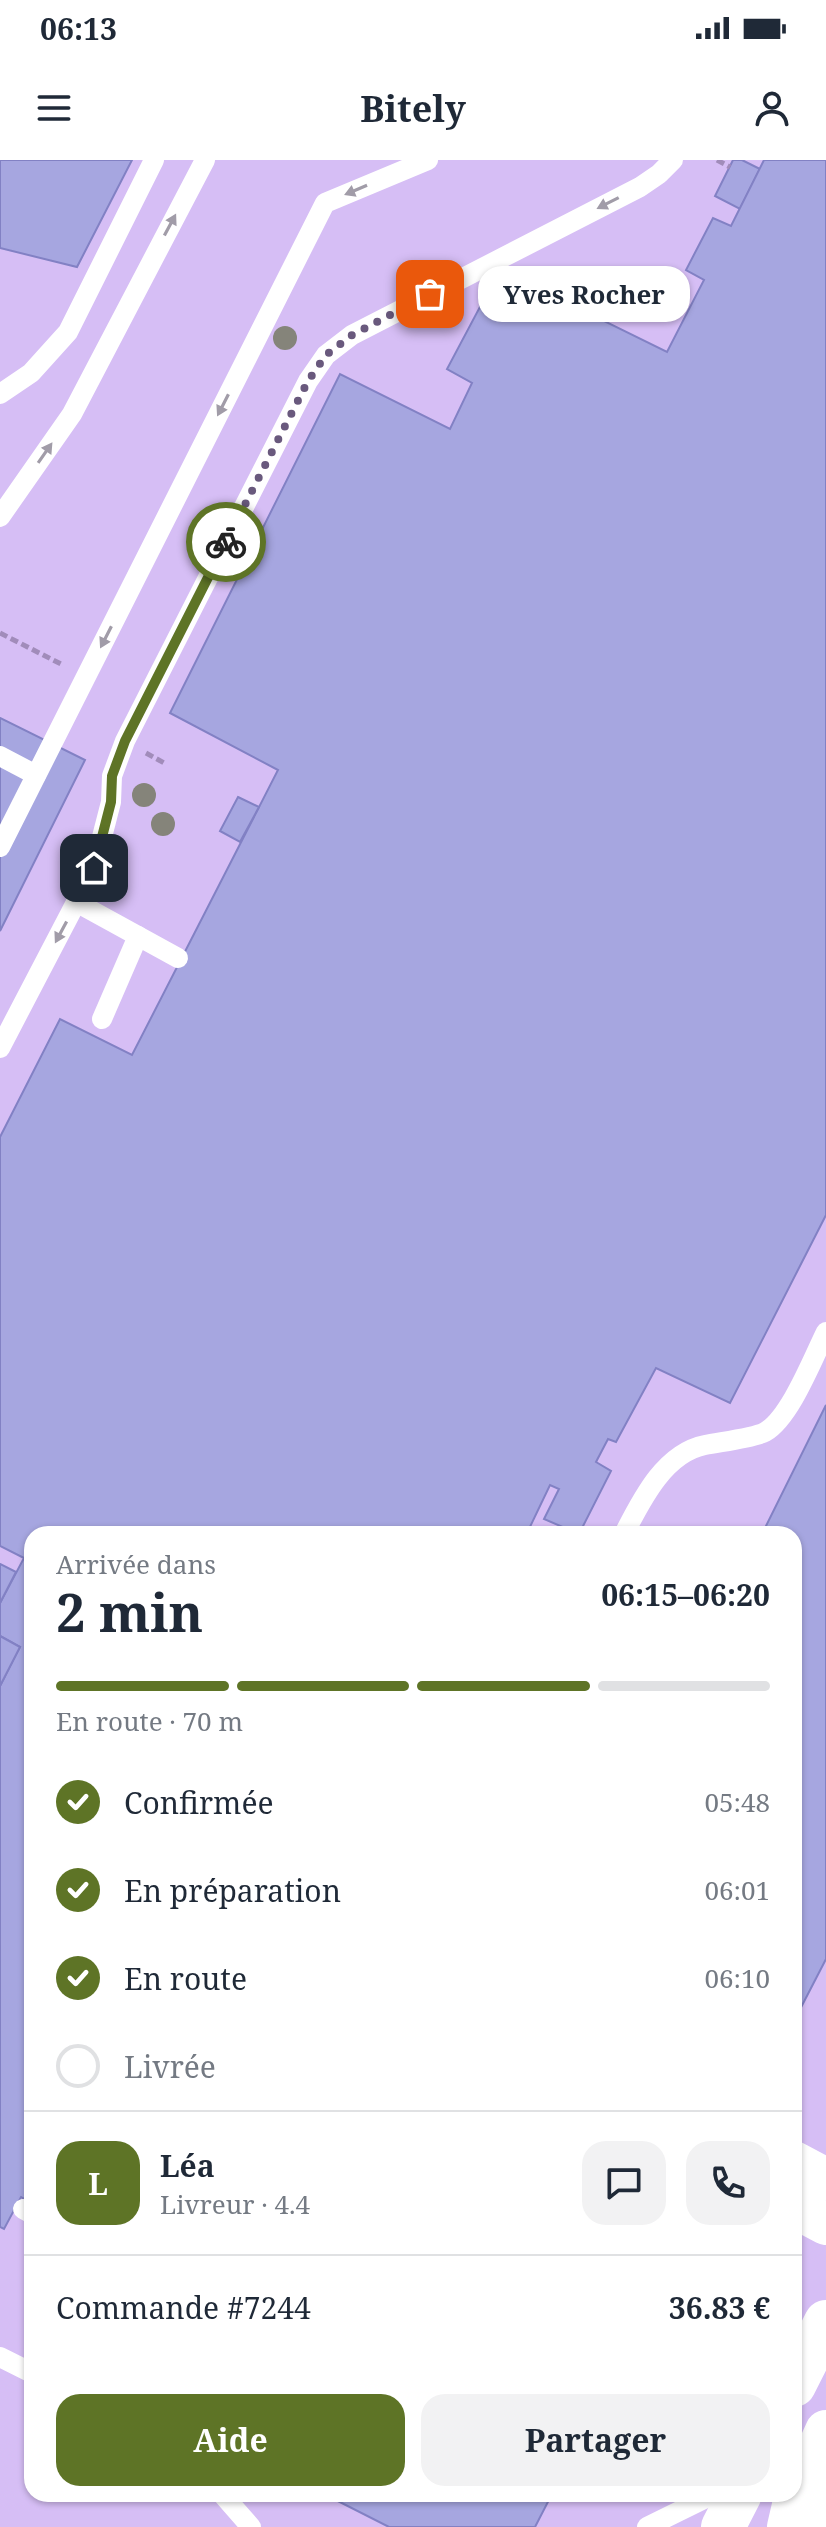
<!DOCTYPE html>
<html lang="fr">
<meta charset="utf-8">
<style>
body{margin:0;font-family:"Noto Serif",serif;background:#f2f2f3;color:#1f2937;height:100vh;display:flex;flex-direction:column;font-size:30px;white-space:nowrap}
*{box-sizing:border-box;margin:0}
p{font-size:26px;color:#747a83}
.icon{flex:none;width:44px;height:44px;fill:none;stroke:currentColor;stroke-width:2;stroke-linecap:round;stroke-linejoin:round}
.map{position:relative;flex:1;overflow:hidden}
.panel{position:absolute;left:24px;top:1366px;width:778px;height:976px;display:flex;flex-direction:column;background:#fff;border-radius:24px;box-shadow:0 2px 6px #0004}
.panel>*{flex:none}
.pin{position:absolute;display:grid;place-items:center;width:68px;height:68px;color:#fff;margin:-34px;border-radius:16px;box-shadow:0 4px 12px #0006}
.courier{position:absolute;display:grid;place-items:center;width:80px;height:80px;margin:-40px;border:6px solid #5e7426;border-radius:50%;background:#fff;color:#222;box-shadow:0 2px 10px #0007}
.bubble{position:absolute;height:56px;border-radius:24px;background:#fff;box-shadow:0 2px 6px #0004;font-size:26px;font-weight:700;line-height:56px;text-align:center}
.summary em{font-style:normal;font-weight:700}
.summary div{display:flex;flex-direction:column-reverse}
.summary{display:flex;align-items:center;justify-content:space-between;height:136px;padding:0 32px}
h1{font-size:52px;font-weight:700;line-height:60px}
.bar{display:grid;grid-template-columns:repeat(4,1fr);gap:12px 8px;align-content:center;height:96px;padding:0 32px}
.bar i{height:10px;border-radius:6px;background:#e0e1e3}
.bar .on{background:#5e7426}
.bar p{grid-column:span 4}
.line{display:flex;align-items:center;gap:20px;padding:0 32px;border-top:2px solid #e0e1e3}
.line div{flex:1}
.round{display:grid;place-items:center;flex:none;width:84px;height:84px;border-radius:24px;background:#f2f2f3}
ol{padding:0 32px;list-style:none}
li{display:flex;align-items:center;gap:24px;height:88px}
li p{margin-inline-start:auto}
li .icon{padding:8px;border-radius:50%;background:#5e7426;color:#fff;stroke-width:4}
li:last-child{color:#747a83}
li i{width:44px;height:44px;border:4px solid #e0e1e3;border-radius:50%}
.action{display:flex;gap:16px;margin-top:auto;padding:16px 32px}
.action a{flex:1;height:92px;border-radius:24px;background:#5e7426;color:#fff;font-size:32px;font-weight:700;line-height:92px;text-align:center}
.action a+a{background:#f2f2f3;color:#1f2937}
.status{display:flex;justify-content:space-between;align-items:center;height:56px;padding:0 40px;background:#fff;direction:ltr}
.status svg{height:22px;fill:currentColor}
header{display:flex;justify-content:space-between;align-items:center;height:104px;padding:0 32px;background:#fff;font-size:36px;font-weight:700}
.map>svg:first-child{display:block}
</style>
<div class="status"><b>06:13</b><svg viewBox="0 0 49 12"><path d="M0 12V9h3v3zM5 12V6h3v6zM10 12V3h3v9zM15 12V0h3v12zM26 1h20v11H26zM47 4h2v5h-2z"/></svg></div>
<header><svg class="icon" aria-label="menu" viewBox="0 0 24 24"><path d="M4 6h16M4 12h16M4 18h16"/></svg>Bitely<svg class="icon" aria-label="person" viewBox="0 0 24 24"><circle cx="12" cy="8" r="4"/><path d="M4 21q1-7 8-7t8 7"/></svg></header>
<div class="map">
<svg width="826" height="2367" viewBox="0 0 826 2367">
<rect width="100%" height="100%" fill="#d6bef5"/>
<!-- building -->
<g fill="#a6a6e0" stroke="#8281c4" stroke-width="2">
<polygon points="0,0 132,0 77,107 0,88"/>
<polygon points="733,0 742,0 760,9 740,49 715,36"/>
<polygon points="764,0 826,0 826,1055 730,1243 656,1208 616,1282 608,1279 596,1302 611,1311 579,1374 544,1359 559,1329 550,1325 528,1371 535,1374 32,1374 32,2043 21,2037 4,2069 0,2067 0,1526 20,1487 0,1476 0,1443 24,1398 0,1386 0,977 60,859 132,895 278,610 170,553 340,214 450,269 472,223 447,209 482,143 507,156 523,121 667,192 704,120 686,110 713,58 731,66"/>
<polygon points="0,558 85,600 0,771"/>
<polygon points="238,637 259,647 240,682 220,671"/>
<polygon points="826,1245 826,1799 794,1861 794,1374 762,1374"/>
<polygon points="0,1404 16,1412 0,1443"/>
<polygon points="0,1476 20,1487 0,1526"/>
<polygon points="324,2334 552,2334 535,2367 389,2367"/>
</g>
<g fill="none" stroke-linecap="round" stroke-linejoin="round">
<!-- path -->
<g stroke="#a18cba" stroke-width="5" stroke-dasharray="8 4" stroke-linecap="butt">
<polyline points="717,0 730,7"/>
<polyline points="0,473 63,505"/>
<polyline points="146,593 166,604"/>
<polyline points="465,2337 467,2334"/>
</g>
<!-- lane -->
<g stroke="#fff" stroke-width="20">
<polyline points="0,234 31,213 68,172 154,0"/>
<polyline points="0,357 72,254 205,0"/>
<polyline points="0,596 36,615"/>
<polyline points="0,687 325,43 428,0"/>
<polyline points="76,742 178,798"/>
<polyline points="102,859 138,776"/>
<polyline points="0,888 94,708 111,642 112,616 125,581 308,221 326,195 352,175 640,27 659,14 673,0"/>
<path d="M624 1374C641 1341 664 1293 705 1285 719 1282 754 1278 765 1272 790 1258 813 1198 826 1172"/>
<polyline points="23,2049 32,2054"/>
<polyline points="0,2197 32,2213"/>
<polyline points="222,2334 251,2367"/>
<polyline points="647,2367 714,2334"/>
</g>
<!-- street -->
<g stroke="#fff" stroke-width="42">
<polyline points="794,2002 826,2019"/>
<polyline points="794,2047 826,2064"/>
<polyline points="788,2367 794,2341 826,2271"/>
</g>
<!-- primary -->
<g stroke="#fff" stroke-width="44">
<polyline points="794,2225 826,2162"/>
<polyline points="723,2367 740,2334"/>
<polyline points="812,2367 826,2339"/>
</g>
</g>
<!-- trees -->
<g fill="#85847a">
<circle cx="285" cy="178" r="12"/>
<circle cx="144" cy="635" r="12"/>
<circle cx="163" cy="664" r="12"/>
</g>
<!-- one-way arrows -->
<defs><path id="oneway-solid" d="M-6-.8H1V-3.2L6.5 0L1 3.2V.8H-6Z" transform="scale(2)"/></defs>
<g fill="#a19ca8">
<use href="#oneway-solid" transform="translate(356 30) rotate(157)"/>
<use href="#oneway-solid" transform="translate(608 43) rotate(153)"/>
<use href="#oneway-solid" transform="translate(170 65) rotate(-62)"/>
<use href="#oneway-solid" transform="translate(223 245) rotate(117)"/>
<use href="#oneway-solid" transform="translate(45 293) rotate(-55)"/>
<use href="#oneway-solid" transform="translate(106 477) rotate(117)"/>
<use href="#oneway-solid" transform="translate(61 772) rotate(118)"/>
</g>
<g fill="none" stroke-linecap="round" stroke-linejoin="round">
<!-- done -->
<polyline stroke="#69597d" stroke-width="8" stroke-dasharray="0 14.4" points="226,382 308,221 326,195 352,175 430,134"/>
<!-- route -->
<polyline stroke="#5e7426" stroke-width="10" points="94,708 111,642 112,616 125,581 226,382"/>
</g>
</svg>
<div class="pin" style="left:430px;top:134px;background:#ea580c"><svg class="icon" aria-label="bag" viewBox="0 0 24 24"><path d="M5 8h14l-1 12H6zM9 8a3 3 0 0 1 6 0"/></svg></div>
<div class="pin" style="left:94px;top:708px;background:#1f2937"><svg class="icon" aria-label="home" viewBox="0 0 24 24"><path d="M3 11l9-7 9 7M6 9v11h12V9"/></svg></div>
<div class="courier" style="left:226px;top:382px"><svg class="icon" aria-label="bike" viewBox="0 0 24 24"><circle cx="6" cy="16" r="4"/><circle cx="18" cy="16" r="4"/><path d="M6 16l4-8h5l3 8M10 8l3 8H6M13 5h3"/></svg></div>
<div class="bubble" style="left:478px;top:106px;width:212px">Yves Rocher</div>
<section class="panel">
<div class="summary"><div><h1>2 min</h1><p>Arrivée dans</p></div><em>06:15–06:20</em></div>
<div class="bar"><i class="on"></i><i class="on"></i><i class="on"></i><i></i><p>En route · 70 m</p></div>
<ol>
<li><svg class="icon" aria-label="check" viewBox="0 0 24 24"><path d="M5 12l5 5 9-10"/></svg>Confirmée<p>05:48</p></li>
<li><svg class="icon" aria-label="check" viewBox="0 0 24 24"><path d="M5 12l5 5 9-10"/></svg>En préparation<p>06:01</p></li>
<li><svg class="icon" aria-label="check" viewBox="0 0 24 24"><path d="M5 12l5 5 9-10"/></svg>En route<p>06:10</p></li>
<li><i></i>Livrée</li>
</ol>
<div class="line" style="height:144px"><b class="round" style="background:#5e7426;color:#fff">L</b><div><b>Léa</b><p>Livreur · 4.4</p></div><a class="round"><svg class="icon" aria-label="chat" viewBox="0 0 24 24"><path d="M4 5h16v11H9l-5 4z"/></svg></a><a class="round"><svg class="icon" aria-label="phone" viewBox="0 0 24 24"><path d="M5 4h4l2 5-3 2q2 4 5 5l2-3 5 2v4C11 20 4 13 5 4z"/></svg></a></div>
<div class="line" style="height:104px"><div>Commande #7244</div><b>36.83 €</b></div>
<div class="action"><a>Aide</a><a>Partager</a></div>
</section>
</div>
